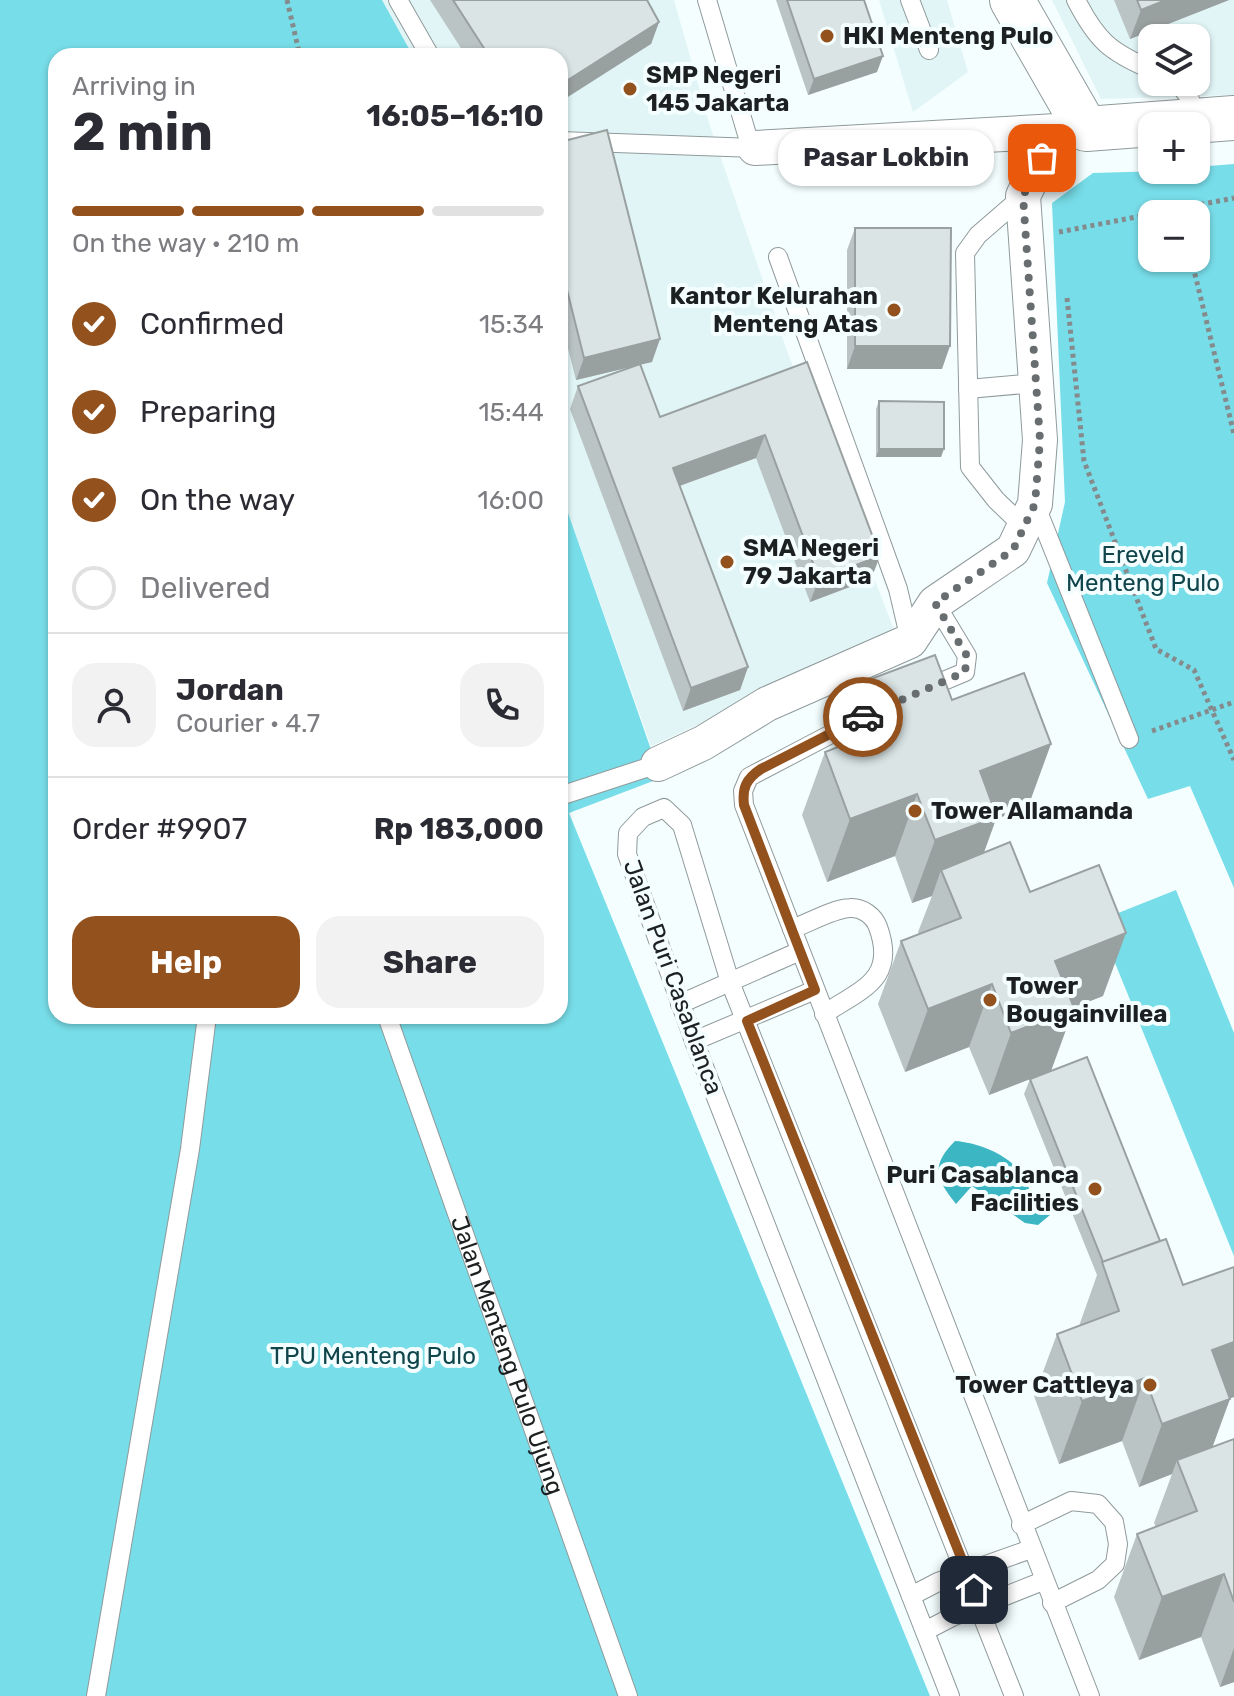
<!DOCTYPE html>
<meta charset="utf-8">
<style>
body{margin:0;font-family:Rubik,sans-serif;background:#f2f2f3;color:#2b2b33;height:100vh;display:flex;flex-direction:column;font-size:30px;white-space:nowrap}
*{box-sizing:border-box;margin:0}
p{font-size:26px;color:#7c7c81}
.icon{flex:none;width:44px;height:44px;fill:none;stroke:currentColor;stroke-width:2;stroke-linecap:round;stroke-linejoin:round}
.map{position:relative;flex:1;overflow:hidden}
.details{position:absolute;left:48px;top:48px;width:520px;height:976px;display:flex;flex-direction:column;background:#fff;border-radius:24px;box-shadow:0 2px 6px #0004}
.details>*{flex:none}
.controls{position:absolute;left:1138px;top:24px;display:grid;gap:16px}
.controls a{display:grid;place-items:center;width:72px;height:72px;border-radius:16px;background:#fff;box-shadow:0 2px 6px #0004;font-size:40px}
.pin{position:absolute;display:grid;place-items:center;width:68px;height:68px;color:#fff;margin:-34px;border-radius:16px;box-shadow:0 4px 12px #0006}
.courier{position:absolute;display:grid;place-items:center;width:80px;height:80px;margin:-40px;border:6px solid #92511d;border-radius:50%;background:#fff;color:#222;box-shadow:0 2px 10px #0007}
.bubble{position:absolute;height:56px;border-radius:24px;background:#fff;box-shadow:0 2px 6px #0004;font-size:26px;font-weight:700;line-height:56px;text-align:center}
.head em{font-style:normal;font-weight:700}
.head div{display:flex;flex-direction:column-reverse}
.head{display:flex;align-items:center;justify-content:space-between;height:136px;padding:0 24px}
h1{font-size:52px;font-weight:700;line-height:60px}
.bar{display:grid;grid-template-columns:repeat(4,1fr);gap:12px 8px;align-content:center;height:96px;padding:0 24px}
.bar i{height:10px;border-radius:6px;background:#e1e1e2}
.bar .on{background:#92511d}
.bar p{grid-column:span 4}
.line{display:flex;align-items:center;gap:20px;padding:0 24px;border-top:2px solid #e1e1e2}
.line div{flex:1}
.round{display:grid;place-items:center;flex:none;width:84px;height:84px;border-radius:24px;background:#f2f2f3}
ol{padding:0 24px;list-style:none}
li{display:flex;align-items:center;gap:24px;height:88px}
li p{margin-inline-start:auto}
li .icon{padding:8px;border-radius:50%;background:#92511d;color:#fff;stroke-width:4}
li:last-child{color:#7c7c81}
li i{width:44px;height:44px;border:4px solid #e1e1e2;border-radius:50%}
.cta{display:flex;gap:16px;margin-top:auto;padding:16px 24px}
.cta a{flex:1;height:92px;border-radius:24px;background:#92511d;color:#fff;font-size:32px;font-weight:700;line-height:92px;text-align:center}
.cta a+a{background:#f2f2f3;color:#2b2b33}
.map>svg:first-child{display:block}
</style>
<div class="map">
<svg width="1234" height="1696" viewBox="0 0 1234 1696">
<rect width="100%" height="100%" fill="#f4feff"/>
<!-- built -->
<g fill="#e1f5f7" fill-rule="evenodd">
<polygon points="382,0 674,0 709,123 787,351 896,635 651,746 560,490 560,56 413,56"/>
<polygon points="879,0 947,0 968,72 913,112"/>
<path d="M1052 0H1234V95L1101 99ZM1152 38H1196V82H1152Z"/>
</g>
<!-- green -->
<g fill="#77dde8" fill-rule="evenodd">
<polygon points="0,0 382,0 413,56 56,56 56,1016 560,1016 560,490 661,778 569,813 930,1696 0,1696"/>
<path d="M1234 164V888L1190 786 1148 799 1047 583 1065 502 1052 203 1093 173 1196 170V167ZM1152 214H1196V258H1152Z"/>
<polygon points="1176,890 1234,1033 1234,1256 1098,921"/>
</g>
<!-- water -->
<path fill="#3db6c3" d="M955 1141C984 1143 1025 1161 1030 1193L1054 1200 1050 1215 1038 1225 1025 1223 972 1186 956 1204C936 1179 930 1166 955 1141Z"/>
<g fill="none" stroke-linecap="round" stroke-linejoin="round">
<!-- lane casing -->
<g stroke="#909a9b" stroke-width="20">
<g id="lane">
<polyline points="398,0 430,56"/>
<polyline points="707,0 751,148"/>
<polyline points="910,0 929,50"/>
<path d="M1076 0C1097 41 1110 52 1152 70"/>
<polyline points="1177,82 1189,97 1197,120"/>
<polyline points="560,141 755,148"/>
<polyline points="1023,196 978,235 965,253 970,467 996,500 1024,527"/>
<polyline points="778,257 898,589 910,640"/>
<polyline points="968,389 1036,383"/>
<polyline points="1035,504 1129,739"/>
<polyline points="922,690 965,672 967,656 935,603"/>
<polyline points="873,712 749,777 743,791 744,805 1090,1696"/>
<polyline points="560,796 658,764"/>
<path d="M792 929C809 923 832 909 850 908 862 907 874 916 878 927 897 979 862 989 824 1014"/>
<polyline points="680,1004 800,951"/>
<path id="s1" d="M387 1016 628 1696"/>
<polyline points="694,1041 815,990"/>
<polyline points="1021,1525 1071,1501 1098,1504 1114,1522 1118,1544 1115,1564 1098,1580 1052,1603"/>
<polyline points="911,1596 938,1582 1031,1549"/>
<polyline points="925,1631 952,1617 1043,1581"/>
<polyline points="96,1696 190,1149 207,1016"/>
<polyline points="950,1696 694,1041 627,854 628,833 643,817 664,808 682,825 730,982 1014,1696"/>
</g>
</g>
<!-- street casing -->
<g stroke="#909a9b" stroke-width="36">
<g id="street">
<polyline points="755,148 1074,130"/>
<polyline points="658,764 703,743 767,704 910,641 935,603 1013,550 1035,504 1040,440 1023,196 1055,131"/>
</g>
</g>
<!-- secondary casing -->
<g stroke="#909a9b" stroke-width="46">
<polyline id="secondary" points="1012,0 1086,129 1234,118"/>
</g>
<!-- path -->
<g stroke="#858b8c" stroke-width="5" stroke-dasharray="4 4" stroke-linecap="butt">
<polyline points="287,0 300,56"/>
<polyline points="1059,232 1234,198"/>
<polyline points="1191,258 1234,434"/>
<polyline points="1067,298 1084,461 1156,649 1194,670 1234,760"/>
<polyline points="1152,731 1234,702"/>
</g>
<!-- lane -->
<use href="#lane" stroke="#fff" stroke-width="18"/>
<!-- street -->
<use href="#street" stroke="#fff" stroke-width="34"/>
<!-- secondary -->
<use href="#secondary" stroke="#fff" stroke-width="44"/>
</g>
<!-- wall -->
<g fill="#bbc4c5">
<polygon points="430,0 647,0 659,22 651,44 560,56 466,56"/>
<polygon points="776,0 864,0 877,72 808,95"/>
<polygon points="1114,0 1229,0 1130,39"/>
<polygon points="560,142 652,362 641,364 660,417 807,362 880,556 871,579 810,602 756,458 680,486 748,667 740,690 683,711 570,409 578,386 634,366 576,380 560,317"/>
<polygon points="855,228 942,369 847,369 847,250"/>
<polygon points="879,401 941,457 876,457 876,409"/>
<polygon points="868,680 952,700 1028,807 996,819 984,852 1030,892 1103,996 1074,1007 1051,1070 1160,1241 1183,1285 1234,1267 1234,1397 1229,1398 1212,1448 1234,1439 1234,1682 1220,1687 1201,1637 1139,1660 1114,1597 1137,1534 1156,1527 1154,1523 1172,1474 1139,1487 1122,1441 1059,1464 1034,1396 1057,1334 1079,1326 1097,1275 1024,1094 1030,1079 989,1095 969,1047 905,1072 878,1004 901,941 919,934 918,932 932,896 912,903 895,856 827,882 802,815 825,752 845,744"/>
</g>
<!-- shaded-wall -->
<g fill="#99a0a0">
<polygon points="1166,0 1229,0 1130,39 1141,10"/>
<polygon points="659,22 651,44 560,102 560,85"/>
<polygon points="883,56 877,72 808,95 814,79"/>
<polygon points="660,339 652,362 576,380 584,358"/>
<polygon points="855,346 950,346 942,369 847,369"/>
<polygon points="765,435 756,458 665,491 673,468"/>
<polygon points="879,449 944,449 941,457 876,457"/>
<polygon points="880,556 871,579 810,602 819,579"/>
<polygon points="748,667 740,690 683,711 691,688"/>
<polygon points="1051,744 1028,807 996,819 974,880 941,870 932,896 912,903 935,840 980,771"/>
<polygon points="917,794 895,856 827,882 850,819"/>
<polygon points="1126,933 1103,996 1032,1024 1055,961"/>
<polygon points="992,984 969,1047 905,1072 928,1009"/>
<polygon points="1074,1008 1051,1071 989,1095 1011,1033"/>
<polygon points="1234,1342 1234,1397 1189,1413 1212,1350"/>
<polygon points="1145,1378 1122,1441 1059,1464 1082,1401"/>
<polygon points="1230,1399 1207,1462 1177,1460 1172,1474 1139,1487 1162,1424"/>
<polygon points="1224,1574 1201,1637 1139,1660 1162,1597"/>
<polygon points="1234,1648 1234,1682 1220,1687"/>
</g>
<!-- building -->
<g fill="#dae4e5" stroke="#99a0a0" stroke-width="2">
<polygon points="453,0 647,0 659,22 560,85 560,56 489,56"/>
<polygon points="787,0 864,0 883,56 814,79"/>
<polygon points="1137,0 1166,0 1141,10"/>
<polygon points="607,130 660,339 584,358 560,262 560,142"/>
<polygon points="855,228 951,228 950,346 855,346"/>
<polygon points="807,362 880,556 819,579 765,435 673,468 748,667 691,688 578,386 640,364 660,417"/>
<polygon points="879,401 944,402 944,449 879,449"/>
<polygon points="935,655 952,700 1024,673 1051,744 980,771 997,817 935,840 917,794 850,819 825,752 887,728 868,680"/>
<polygon points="1010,842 1030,892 1099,865 1126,933 1055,961 1074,1008 1011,1033 992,984 928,1009 901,941 961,918 941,870"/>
<polygon points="1087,1057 1160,1241 1103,1262 1030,1079"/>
<polygon points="1166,1239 1183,1285 1234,1267 1234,1342 1212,1350 1230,1399 1162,1424 1145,1378 1082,1401 1057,1334 1119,1311 1102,1262"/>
<polygon points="1234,1439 1234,1602 1224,1574 1162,1597 1137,1534 1197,1511 1177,1460"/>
</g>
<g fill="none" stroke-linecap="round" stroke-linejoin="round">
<!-- done -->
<polyline stroke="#686e6f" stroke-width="8" stroke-dasharray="0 14.4" points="863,717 965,672 967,656 935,603 1013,550 1035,504 1040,440 1023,196 1042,158"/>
<!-- route -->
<path stroke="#92511d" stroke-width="10" d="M863 717 761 769C746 779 742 788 744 805L815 990 747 1021 974 1590"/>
</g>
<!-- markers -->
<g fill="#92511d" stroke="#f4feff" stroke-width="3">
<circle cx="827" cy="36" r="8"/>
<circle cx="630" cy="89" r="8"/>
<circle cx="894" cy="310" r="8"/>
<circle cx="727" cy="562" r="8"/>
<circle cx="915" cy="811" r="8"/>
<circle cx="990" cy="1000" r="8"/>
<circle cx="1095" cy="1189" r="8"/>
<circle cx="1150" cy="1385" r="8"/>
</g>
<g text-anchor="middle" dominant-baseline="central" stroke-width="8" stroke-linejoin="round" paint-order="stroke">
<!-- poi labels -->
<g font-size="24" font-weight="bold" fill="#1d2021" stroke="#f4feff" text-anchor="start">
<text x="843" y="36">HKI Menteng Pulo</text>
<text x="646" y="75">SMP Negeri<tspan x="646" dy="28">145 Jakarta</tspan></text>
<text x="878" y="296" text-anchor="end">Kantor Kelurahan<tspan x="878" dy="28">Menteng Atas</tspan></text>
<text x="743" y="548">SMA Negeri<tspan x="743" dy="28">79 Jakarta</tspan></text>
<text x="931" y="811">Tower Allamanda</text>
<text x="1006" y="986">Tower<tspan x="1006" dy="28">Bougainvillea</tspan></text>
<text x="1079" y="1175" text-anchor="end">Puri Casablanca<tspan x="1079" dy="28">Facilities</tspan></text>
<text x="1134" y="1385" text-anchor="end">Tower Cattleya</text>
</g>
<!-- park labels -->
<g font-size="24" fill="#10454b" stroke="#f4feff">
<text x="1143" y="555">Ereveld<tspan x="1143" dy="28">Menteng Pulo</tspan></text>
<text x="373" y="1356">TPU Menteng Pulo</text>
</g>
<!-- street labels -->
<g font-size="24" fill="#1d2021" stroke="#f4feff">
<text transform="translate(673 977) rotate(70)">Jalan Puri Casablanca</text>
<text stroke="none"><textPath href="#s1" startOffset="360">Jalan Menteng Pulo Ujung</textPath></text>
</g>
</g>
</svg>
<div class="controls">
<a><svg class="icon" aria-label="layers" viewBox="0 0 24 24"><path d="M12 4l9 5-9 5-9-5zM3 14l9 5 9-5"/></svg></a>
<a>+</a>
<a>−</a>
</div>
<div class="pin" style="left:1042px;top:158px;background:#ea580c"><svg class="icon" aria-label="bag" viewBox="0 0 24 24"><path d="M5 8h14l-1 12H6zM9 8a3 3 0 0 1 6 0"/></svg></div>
<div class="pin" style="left:974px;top:1590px;background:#1f2937"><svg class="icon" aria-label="home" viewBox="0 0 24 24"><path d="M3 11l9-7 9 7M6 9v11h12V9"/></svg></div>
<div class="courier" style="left:863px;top:717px"><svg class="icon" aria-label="car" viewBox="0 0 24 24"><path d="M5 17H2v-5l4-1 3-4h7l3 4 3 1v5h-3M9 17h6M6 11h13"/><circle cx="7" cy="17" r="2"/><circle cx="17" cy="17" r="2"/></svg></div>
<div class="bubble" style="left:778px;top:130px;width:216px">Pasar Lokbin</div>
<section class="details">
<div class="head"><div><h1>2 min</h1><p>Arriving in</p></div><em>16:05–16:10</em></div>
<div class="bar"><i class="on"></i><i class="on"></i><i class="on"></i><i></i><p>On the way · 210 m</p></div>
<ol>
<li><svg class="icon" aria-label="check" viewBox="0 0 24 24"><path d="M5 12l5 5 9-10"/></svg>Confirmed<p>15:34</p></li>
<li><svg class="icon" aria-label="check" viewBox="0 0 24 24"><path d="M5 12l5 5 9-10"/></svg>Preparing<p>15:44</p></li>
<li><svg class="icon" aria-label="check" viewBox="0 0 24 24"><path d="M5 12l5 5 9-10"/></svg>On the way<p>16:00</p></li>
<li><i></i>Delivered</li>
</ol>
<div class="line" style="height:144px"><a class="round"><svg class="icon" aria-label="person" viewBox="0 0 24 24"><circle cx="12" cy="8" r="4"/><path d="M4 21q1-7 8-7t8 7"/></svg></a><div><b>Jordan</b><p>Courier · 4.7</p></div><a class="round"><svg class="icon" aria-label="phone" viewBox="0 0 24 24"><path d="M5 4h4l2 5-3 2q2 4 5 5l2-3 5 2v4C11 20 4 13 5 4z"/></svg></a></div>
<div class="line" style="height:104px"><div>Order #9907</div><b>Rp 183,000</b></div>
<div class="cta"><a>Help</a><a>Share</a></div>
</section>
</div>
